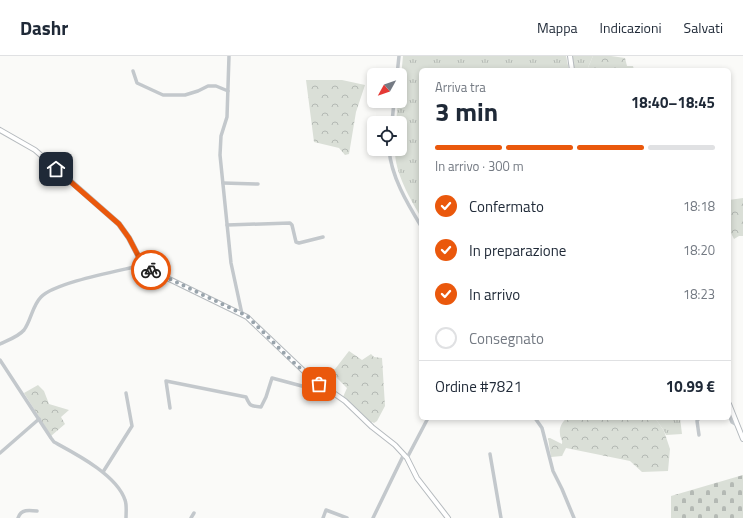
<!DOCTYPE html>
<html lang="it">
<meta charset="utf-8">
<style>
body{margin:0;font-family:"Titillium Web",sans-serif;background:#f2f2f3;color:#1f2937;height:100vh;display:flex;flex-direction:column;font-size:15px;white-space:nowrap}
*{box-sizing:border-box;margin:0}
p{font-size:13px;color:#747a83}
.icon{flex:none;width:22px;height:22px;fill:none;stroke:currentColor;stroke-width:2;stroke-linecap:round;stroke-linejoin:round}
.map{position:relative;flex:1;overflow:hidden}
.details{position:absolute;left:419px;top:12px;width:312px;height:352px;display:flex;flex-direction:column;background:#fff;border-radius:6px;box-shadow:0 2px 6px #0003}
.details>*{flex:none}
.needle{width:26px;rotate:230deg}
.controls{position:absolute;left:367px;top:12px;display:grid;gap:8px}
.controls a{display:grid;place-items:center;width:40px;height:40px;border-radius:6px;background:#fff;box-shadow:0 2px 6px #0003;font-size:20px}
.pin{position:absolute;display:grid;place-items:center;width:34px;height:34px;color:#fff;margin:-17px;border-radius:8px;box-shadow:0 2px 6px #0006}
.courier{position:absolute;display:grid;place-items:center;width:40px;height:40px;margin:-20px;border:3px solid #ea580c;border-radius:50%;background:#fff;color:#222;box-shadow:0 1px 5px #0007}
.summary em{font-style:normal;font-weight:700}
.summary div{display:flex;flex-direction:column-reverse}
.summary{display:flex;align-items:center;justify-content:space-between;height:68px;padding:0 16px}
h1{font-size:26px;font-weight:700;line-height:30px}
.bar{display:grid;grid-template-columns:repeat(4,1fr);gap:6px 4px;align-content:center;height:48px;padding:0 16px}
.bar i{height:5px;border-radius:3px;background:#e0e1e3}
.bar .on{background:#ea580c}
.bar p{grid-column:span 4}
.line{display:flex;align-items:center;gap:10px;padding:0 16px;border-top:1px solid #e0e1e3}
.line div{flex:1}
ol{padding:0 16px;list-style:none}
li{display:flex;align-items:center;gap:12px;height:44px}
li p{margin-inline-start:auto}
li .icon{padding:4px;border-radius:50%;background:#ea580c;color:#fff;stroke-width:4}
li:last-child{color:#747a83}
li i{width:22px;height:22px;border:2px solid #e0e1e3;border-radius:50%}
header{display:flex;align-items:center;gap:24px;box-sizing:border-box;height:56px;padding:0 20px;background:#fff;border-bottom:1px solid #e0e1e3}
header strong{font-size:19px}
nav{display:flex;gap:22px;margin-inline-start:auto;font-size:14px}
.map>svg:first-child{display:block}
</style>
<header>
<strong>Dashr</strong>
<nav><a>Mappa</a><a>Indicazioni</a><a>Salvati</a></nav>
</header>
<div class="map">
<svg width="743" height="462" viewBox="0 0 743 462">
<defs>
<pattern id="grass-tufts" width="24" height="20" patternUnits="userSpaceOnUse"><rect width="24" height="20" fill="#dadfd7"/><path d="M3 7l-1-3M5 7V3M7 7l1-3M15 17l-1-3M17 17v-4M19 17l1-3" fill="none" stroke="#b4b9b4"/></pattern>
<pattern id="forest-crowns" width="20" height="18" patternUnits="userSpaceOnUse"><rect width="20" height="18" fill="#dadfd7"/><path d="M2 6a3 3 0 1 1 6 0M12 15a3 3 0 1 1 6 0" fill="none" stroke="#b4b9b4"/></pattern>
<pattern id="cemetery-stones" width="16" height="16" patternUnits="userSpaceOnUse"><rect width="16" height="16" fill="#dadfd7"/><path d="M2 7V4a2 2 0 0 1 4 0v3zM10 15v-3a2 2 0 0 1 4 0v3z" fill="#b4b9b4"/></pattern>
</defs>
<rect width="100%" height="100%" fill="#fafaf8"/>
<!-- grass -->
<g fill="url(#grass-tufts)">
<path d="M403 0H566L569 14H421V161C410 143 394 115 395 93H400V67H396L398 45H400V32Z"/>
<polygon points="572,0 593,0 587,14 574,14"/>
<polygon points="655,362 680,362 682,378 666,379 664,375"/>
</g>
<!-- forest -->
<g fill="url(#forest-crowns)">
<polygon points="593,0 611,0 625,2 627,10 633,10 634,14 587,14"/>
<polygon points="306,24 342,24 365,29 356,56 349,98 345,99 339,92 314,86"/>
<polygon points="743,142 743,180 739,180 734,183 731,177 729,178 729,144"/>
<polygon points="349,295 362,304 371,298 374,301 382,302 385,350 377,365 374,367 372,366 371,368 343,341 347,332 332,317"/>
<polygon points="38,329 44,335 49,348 69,354 61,361 65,368 51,380 24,337"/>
<path d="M567 362H655L664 375 670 393 668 415 642 416 630 405 566 392 562 400 551 401 548 382H550L562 388C563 384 560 382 560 378 559 371 562 366 567 362Z"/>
</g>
<!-- cemetery -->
<polygon fill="url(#cemetery-stones)" points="743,419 743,462 671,462 671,440"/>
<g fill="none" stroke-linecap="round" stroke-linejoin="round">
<!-- major casing -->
<g stroke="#b5babe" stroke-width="6">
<g id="major">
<polyline points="570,0 572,14"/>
<polyline points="0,74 35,94 119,168 129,182 143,209 165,221 247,261 309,320 345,345 372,371 395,389 407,402 417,422 448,462"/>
<polyline points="729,348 743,383"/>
</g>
</g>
<!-- minor -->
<g stroke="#c3c8cc" stroke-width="3.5">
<polyline points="229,0 227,61 221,80 220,99 231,207 242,258"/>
<polyline points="133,15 137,27 163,39 185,39 198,35 208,30 216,30 228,35"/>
<polyline points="397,19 399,0"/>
<polyline points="392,67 394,45"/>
<path d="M389 93C391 120 407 147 421 170"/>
<polyline points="223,127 258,128"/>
<polyline points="227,169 290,167 292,169 296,186 299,187 323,181"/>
<path d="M0 288C8 284 18 281 24 274 31 265 32 250 41 241 56 226 119 215 143 209"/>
<path d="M0 304 51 382 54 386C76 398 117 419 125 444 127 449 126 456 126 462"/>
<path d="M170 352 166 325 246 341C250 350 250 350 261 351L266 341 272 322 313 333 319 328"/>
<polyline points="729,359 732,366 737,369"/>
<polyline points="535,362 542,372 553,415 562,433 574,462"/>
<polyline points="699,362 697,365 699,379"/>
<polyline points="0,397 39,363"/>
<polyline points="490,398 501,462"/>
<polyline points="407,402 428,362"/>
<polyline points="103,416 132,370 126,337"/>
<path d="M18 462C21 453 29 454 37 455"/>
<polyline points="191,462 194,457"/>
<polyline points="323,462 326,454 347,462"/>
<polyline points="373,462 404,398"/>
</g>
<!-- major -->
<use href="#major" stroke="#fff" stroke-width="4"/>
</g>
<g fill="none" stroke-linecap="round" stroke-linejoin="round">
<!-- done -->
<polyline stroke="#99a4ac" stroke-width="4" stroke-dasharray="0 7.2" points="151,214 247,260 293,306 319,328"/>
<!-- route -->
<polyline stroke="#ea580c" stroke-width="5" points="56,113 119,168 129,182 143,209 151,214"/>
</g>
</svg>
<div class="controls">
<a><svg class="needle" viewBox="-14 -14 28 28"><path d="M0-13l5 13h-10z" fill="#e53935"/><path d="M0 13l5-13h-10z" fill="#747a83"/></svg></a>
<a><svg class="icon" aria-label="locate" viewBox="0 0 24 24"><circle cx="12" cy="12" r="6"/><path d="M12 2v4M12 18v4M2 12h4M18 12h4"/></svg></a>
</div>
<div class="pin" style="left:319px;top:328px;background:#ea580c"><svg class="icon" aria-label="bag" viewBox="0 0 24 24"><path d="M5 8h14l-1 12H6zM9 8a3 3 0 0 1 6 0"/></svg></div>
<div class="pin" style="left:56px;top:113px;background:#1f2937"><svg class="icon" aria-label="home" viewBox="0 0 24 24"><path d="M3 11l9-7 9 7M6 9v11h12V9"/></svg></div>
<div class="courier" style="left:151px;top:214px"><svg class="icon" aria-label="bike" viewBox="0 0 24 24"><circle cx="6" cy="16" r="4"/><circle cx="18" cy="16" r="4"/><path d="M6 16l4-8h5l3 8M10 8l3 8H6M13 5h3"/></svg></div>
<section class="details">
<div class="summary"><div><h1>3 min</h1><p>Arriva tra</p></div><em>18:40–18:45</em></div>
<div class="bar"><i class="on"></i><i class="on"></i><i class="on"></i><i></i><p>In arrivo · 300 m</p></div>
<ol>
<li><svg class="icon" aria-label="check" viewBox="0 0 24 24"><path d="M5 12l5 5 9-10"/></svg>Confermato<p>18:18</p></li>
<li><svg class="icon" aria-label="check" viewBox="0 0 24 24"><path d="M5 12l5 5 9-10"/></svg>In preparazione<p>18:20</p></li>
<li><svg class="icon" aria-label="check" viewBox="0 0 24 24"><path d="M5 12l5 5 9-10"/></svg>In arrivo<p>18:23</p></li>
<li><i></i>Consegnato</li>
</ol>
<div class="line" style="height:52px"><div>Ordine #7821</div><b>10.99 €</b></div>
</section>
</div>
